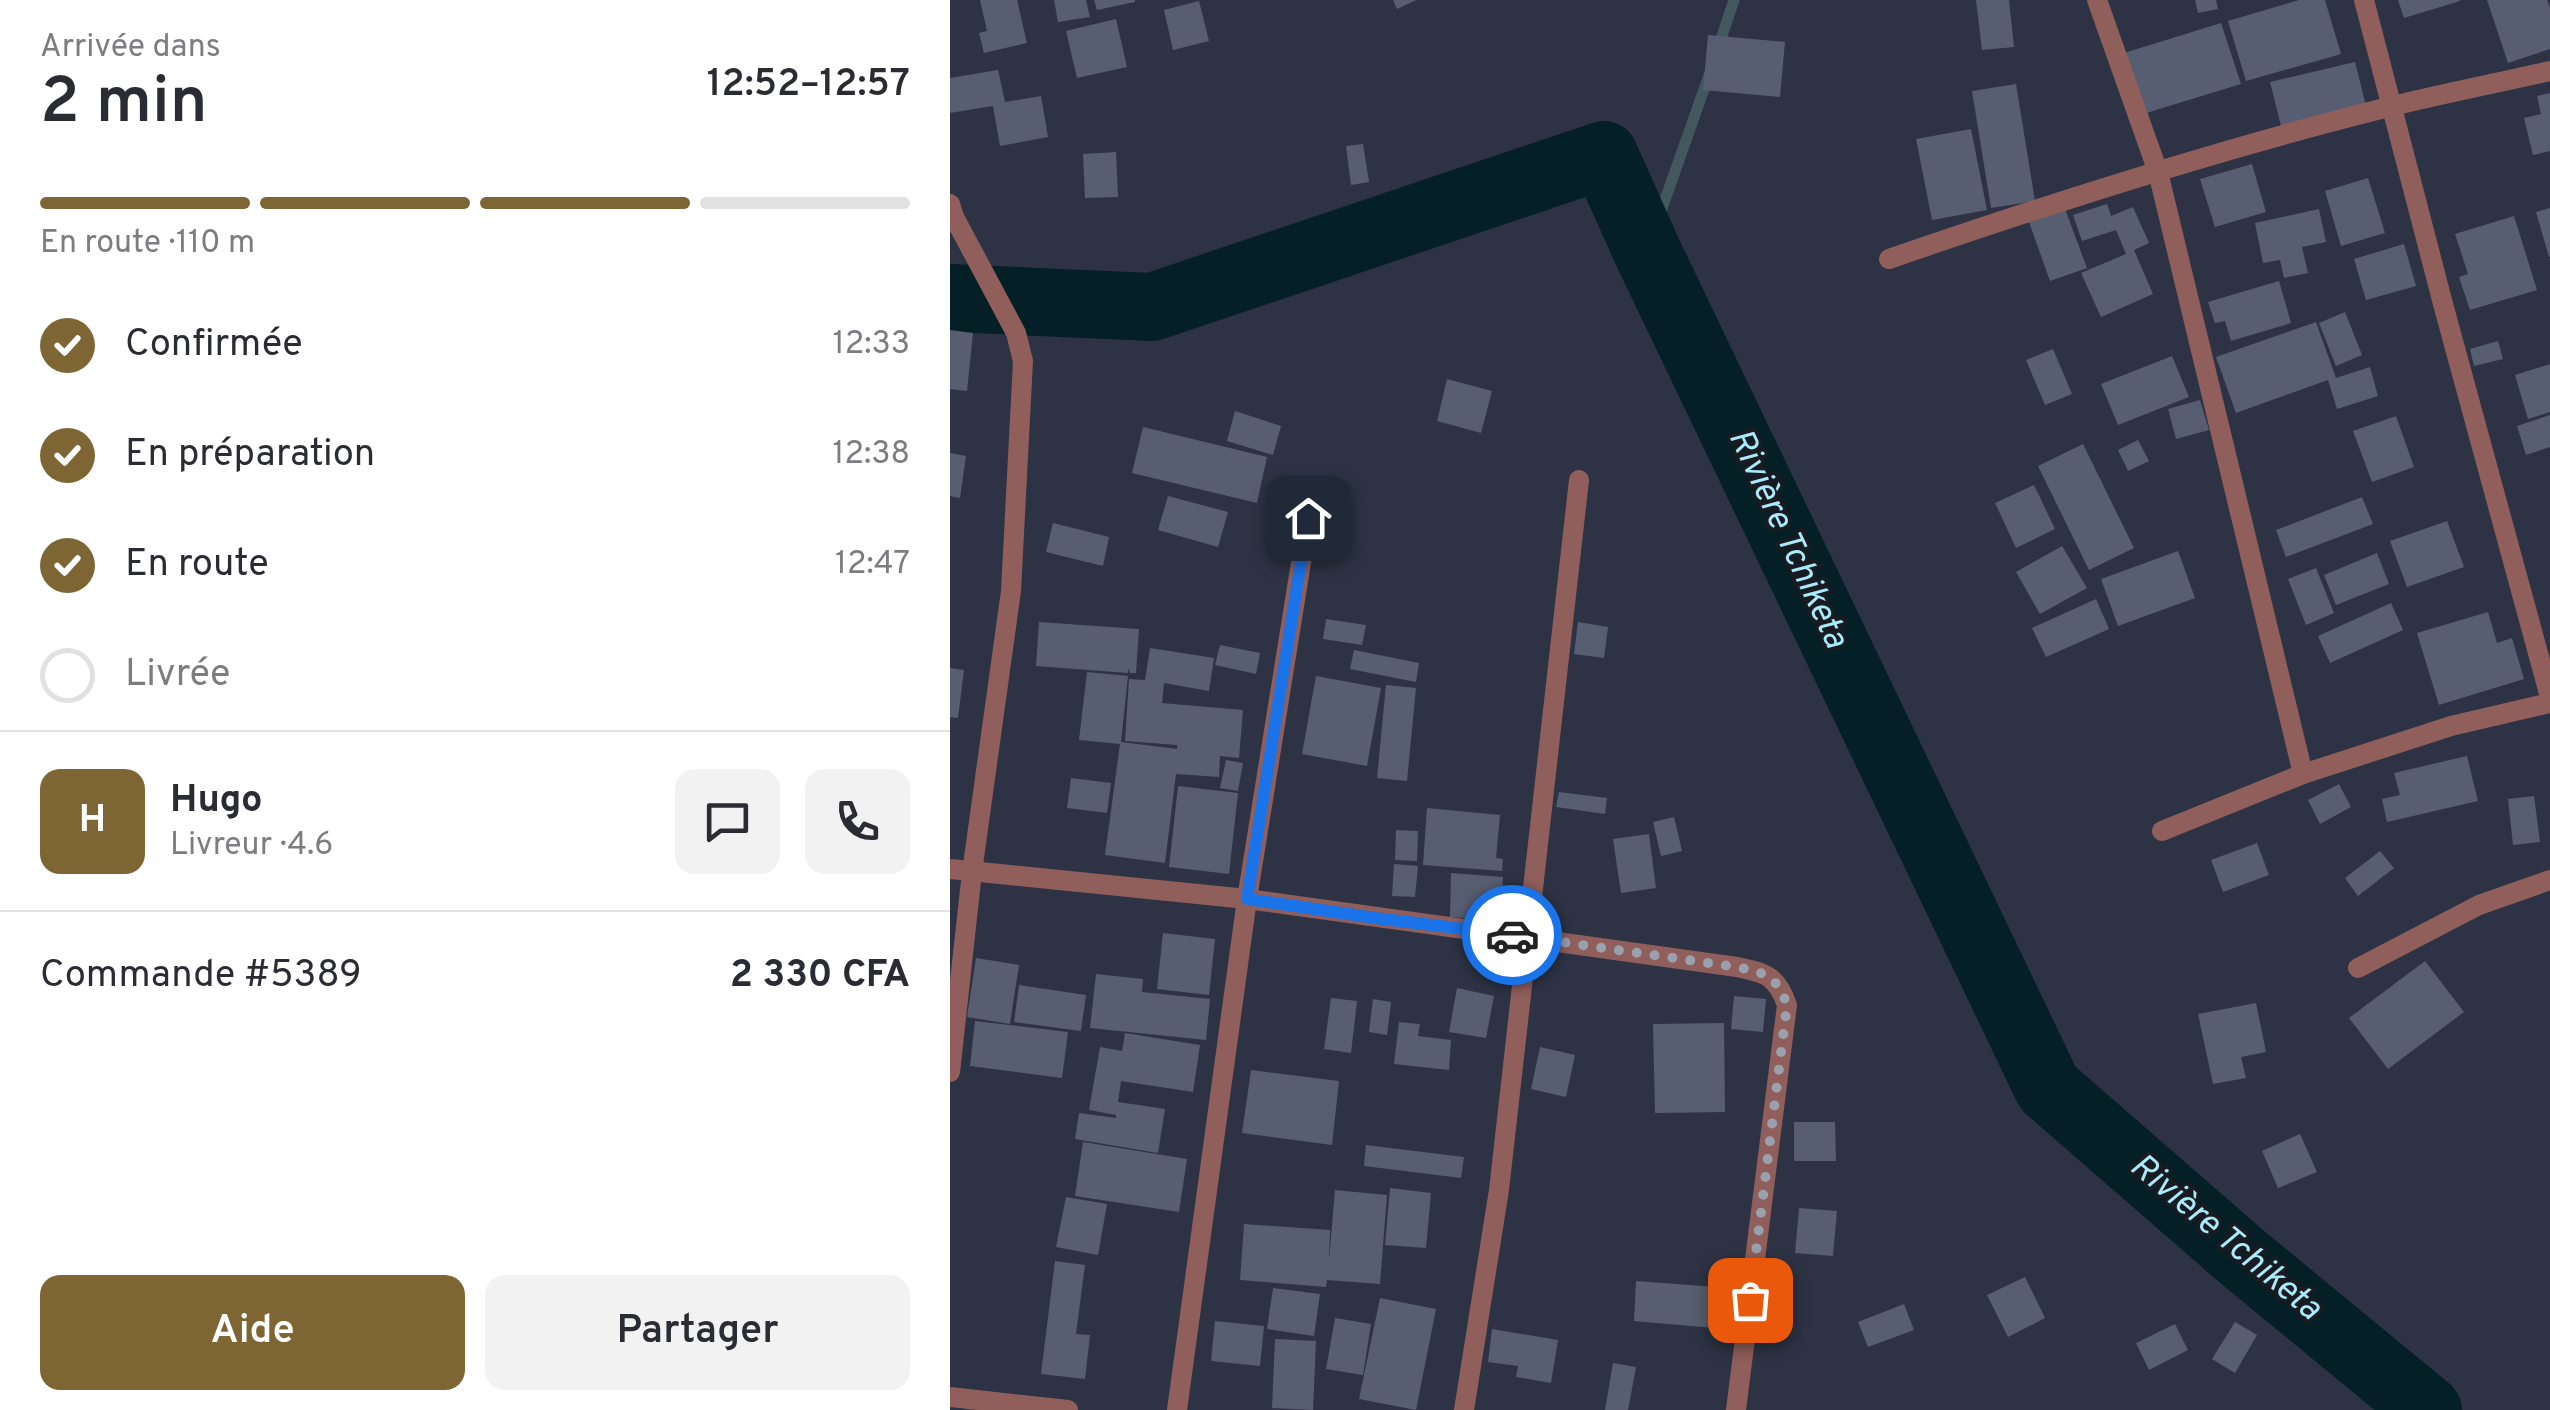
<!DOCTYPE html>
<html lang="fr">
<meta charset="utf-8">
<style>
body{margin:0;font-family:Overpass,sans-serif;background:#f2f2f3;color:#2b2b33;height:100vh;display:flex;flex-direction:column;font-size:38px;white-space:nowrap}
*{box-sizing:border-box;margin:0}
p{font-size:32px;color:#7c7c81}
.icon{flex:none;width:55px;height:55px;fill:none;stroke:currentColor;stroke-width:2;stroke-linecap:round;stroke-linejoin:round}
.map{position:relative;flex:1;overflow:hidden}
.details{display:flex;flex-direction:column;background:#fff;width:950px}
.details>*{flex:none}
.pin{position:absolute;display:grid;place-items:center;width:85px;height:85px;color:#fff;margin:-42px;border-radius:20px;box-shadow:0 5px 15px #0006}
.courier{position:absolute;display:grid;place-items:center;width:100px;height:100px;margin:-50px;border:8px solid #1a73e8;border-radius:50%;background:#fff;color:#222;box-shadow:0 2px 12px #0007}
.summary em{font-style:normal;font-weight:600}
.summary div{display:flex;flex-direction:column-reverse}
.summary{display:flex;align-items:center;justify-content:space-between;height:170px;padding:0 40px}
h1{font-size:65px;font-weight:600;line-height:75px}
.bar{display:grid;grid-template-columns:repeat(4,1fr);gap:15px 10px;align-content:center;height:120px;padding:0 40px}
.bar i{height:12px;border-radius:8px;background:#e1e1e2}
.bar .selected{background:#7d6633}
.bar p{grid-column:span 4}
.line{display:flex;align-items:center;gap:25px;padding:0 40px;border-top:2px solid #e1e1e2}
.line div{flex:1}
.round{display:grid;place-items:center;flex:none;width:105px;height:105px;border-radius:20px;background:#f2f2f3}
ol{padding:0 40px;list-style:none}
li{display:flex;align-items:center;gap:30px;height:110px}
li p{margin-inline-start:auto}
li .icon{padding:10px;border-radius:50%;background:#7d6633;color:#fff;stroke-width:4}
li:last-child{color:#7c7c81}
li i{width:55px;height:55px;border:5px solid #e1e1e2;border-radius:50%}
.button{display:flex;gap:20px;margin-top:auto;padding:20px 40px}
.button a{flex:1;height:115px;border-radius:20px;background:#7d6633;color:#fff;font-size:40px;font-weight:600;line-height:115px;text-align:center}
.button a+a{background:#f2f2f3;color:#2b2b33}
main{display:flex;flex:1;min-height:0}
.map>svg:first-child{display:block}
</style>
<main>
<section class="details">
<div class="summary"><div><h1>2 min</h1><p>Arrivée dans</p></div><em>12:52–12:57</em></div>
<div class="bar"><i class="selected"></i><i class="selected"></i><i class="selected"></i><i></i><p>En route · 110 m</p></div>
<ol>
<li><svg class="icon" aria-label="check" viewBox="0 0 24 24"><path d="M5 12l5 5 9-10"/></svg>Confirmée<p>12:33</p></li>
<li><svg class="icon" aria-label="check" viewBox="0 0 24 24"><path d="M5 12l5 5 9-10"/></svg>En préparation<p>12:38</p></li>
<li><svg class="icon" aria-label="check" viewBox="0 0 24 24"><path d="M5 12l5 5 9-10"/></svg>En route<p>12:47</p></li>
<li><i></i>Livrée</li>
</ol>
<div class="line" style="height:180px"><b class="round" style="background:#7d6633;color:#fff">H</b><div><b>Hugo</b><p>Livreur · 4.6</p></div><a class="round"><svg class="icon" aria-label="chat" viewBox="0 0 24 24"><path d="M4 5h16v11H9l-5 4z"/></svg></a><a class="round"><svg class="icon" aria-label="phone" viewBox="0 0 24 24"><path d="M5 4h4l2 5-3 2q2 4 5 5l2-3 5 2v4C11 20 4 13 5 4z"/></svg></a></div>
<div class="line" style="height:130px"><div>Commande #5389</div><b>2 330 CFA</b></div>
<div class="button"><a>Aide</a><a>Partager</a></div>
</section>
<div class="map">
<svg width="1600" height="1410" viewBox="0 0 1600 1410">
<rect width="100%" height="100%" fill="#2d3344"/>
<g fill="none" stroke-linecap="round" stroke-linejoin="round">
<!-- stream -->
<g stroke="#43575f" stroke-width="11">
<polyline points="768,48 784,0"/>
<polyline points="697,251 759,75"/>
</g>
<!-- river -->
<polyline stroke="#041f25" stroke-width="68" points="0,298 202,307 654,155 697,251 1098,1088 1291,1256 1478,1410"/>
</g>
<!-- building -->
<g fill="#585e71">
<polygon points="30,0 67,0 77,43 34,53 29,33 37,31"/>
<polygon points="104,0 136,0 140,17 108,22"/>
<polygon points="144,0 185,0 185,2 147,10"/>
<polygon points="443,0 466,0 447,9"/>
<polygon points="1026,0 1059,0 1064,47 1032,50"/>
<polygon points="1245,0 1266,0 1268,9 1248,13"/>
<polygon points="1349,0 1375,0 1391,54 1296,81 1278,21"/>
<polygon points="1448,0 1510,0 1510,1 1454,18"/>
<polygon points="1537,0 1597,0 1600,8 1600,49 1558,63"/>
<polygon points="249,1 259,41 223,50 214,10"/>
<polygon points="166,19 177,67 127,78 116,31"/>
<polygon points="1271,23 1291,84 1193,114 1174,53"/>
<polygon points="758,35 835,42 830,97 753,90"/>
<polygon points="1405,62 1416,106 1331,126 1320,82"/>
<polygon points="48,70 55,102 91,96 98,137 50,146 43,106 0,113 0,78"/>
<polygon points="1066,84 1085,201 1041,208 1022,91"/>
<polygon points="1600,93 1600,151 1583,155 1574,118 1591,114 1587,96"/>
<polygon points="1021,129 1037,210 982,220 966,139"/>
<polygon points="413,144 419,182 401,185 396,146"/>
<polygon points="166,152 168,197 135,198 133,154"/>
<polygon points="1302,164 1316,212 1265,227 1250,179"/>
<polygon points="1418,178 1435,233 1391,246 1375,191"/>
<polygon points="1157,204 1161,216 1183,207 1199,243 1184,250 1203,294 1151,317 1131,273 1176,254 1166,230 1132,241 1123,215"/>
<polygon points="1600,208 1600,257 1599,257 1586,212"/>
<polygon points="1115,209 1137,268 1100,281 1079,222"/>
<polygon points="1369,209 1376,242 1352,247 1358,273 1334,278 1330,260 1313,263 1305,223"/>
<polygon points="1564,216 1587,290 1520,310 1509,277 1518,274 1505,234"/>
<polygon points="1454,244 1466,286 1416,300 1404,259"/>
<polygon points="1329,281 1341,323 1281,341 1275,321 1265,323 1258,302"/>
<polygon points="1395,312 1412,355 1386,366 1369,323"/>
<polygon points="1366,322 1386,378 1420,367 1428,396 1387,409 1378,380 1286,413 1266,357"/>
<polygon points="0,330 23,333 17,391 0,389"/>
<polygon points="1548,341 1553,359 1524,366 1520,349"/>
<polygon points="1103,349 1122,394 1095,405 1076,360"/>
<polygon points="1222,356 1239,397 1168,425 1151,384"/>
<polygon points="1600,364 1600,412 1578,419 1565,375"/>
<polygon points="497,379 542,391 531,433 487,421"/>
<polygon points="1250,400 1259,430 1226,439 1218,409"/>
<polygon points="285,411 331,426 323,455 277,441"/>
<polygon points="1600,415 1600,447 1576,455 1567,426"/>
<polygon points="1446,416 1464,467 1422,482 1403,431"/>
<polygon points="193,427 317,457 307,503 182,473"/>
<polygon points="1188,440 1199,461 1178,471 1168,450"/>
<polygon points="1133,444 1184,548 1139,570 1088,466"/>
<polygon points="0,453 16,456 10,498 0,496"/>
<polygon points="1084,485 1105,529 1066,548 1045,503"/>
<polygon points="218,496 278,512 268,547 208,530"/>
<polygon points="1412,497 1423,524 1336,557 1326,530"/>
<polygon points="1497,521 1514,567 1457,587 1440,541"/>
<polygon points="103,523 159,537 153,566 96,552"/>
<polygon points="1112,546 1137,588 1090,614 1066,572"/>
<polygon points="1228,551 1245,598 1168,626 1151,579"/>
<polygon points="1427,553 1439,584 1386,605 1374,575"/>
<polygon points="1366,568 1384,613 1356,625 1338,579"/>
<polygon points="1146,599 1159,629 1096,657 1082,628"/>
<polygon points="1441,603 1453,630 1380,663 1368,636"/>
<polygon points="1538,612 1547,643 1562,638 1574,679 1489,705 1467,633"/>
<polygon points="376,619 416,625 412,645 373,639"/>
<polygon points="89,622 189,629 186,673 180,673 179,668 178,673 86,666"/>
<polygon points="628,622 658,627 654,658 624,654"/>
<polygon points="270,645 310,653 306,674 265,665"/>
<polygon points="200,648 264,658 259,691 214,683 212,703 293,710 289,758 270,756 269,777 226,774 215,863 155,855 170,744 129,740 137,672 178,676 171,742 227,749 227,745 175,741 179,679 195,680"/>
<polygon points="404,650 469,663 466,682 400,669"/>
<polygon points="0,668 14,670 8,718 0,717"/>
<polygon points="366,676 431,688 417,766 352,754"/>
<polygon points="436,685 466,688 457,781 427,778"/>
<polygon points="1517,756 1528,801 1437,822 1432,799 1450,795 1444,773"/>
<polygon points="276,760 293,763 288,791 270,788"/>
<polygon points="121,778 161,783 157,813 117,808"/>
<polygon points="1389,784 1401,807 1370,824 1358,800"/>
<polygon points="228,786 288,793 279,874 219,867"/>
<polygon points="609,792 657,798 655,814 606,807"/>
<polygon points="1584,796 1590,842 1563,845 1558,799"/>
<polygon points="477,808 550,815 546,858 553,859 552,871 473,865"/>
<polygon points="724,817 732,851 711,856 703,822"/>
<polygon points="446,830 468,831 467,861 445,860"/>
<polygon points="699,834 706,888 671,893 663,839"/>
<polygon points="1307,843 1319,875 1273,892 1261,860"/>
<polygon points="1430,851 1444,868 1408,896 1395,878"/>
<polygon points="444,864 468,866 465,897 442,896"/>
<polygon points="501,873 553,877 551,920 500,917"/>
<polygon points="213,933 265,939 259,995 207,989"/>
<polygon points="26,958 69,965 60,1024 17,1017"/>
<polygon points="1475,961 1514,1012 1438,1069 1399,1018"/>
<polygon points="146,974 193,979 192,992 260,999 256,1040 140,1028"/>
<polygon points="69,985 136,995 131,1031 64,1022"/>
<polygon points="507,988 544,996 536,1038 499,1032"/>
<polygon points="784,996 816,999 813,1032 781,1029"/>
<polygon points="381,998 407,1001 401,1053 374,1049"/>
<polygon points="423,999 441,1002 437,1035 419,1032"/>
<polygon points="1306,1003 1316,1052 1291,1057 1296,1078 1263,1084 1248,1014"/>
<polygon points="25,1021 118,1032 112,1078 20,1066"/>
<polygon points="449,1022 470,1024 468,1036 501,1040 499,1070 444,1064"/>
<polygon points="774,1023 775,1112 705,1113 703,1024"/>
<polygon points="175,1033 250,1045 243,1092 171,1081 168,1102 215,1109 208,1153 125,1139 129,1113 166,1118 166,1115 139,1110 150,1047 172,1051"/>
<polygon points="590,1047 625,1055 616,1097 581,1089"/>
<polygon points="301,1070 389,1081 382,1145 292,1133"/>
<polygon points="844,1122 885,1122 886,1161 844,1161"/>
<polygon points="1350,1134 1367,1172 1328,1188 1312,1151"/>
<polygon points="133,1142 237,1159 229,1212 125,1196"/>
<polygon points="416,1145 514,1157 511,1178 414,1166"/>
<polygon points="440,1188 481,1193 476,1248 435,1245"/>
<polygon points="385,1190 437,1195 430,1284 377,1280 376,1287 290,1280 294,1224 380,1230 379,1261"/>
<polygon points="116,1197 157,1204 148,1255 106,1247"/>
<polygon points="849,1208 887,1211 883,1256 845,1253"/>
<polygon points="105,1261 135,1265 126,1334 140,1335 135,1379 91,1374"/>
<polygon points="1075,1277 1095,1318 1058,1337 1037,1295"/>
<polygon points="686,1281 766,1287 764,1328 684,1321"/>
<polygon points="323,1288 370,1294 364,1336 317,1329"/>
<polygon points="430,1298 486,1309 466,1410 409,1399"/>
<polygon points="954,1304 964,1330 918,1347 908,1322"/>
<polygon points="385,1318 421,1324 413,1375 376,1369"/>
<polygon points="265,1321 314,1326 310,1366 261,1361"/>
<polygon points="1285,1322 1307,1335 1285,1373 1262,1359"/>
<polygon points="1225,1324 1238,1350 1199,1370 1186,1343"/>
<polygon points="542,1329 608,1340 601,1383 566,1377 568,1366 538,1362"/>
<polygon points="325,1339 366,1341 363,1410 322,1408"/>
<polygon points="663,1363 686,1367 678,1410 655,1410"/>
</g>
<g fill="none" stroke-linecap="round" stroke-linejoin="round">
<!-- minor -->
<g stroke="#905e5b" stroke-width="20">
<polyline points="1147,0 1208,172 1353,774"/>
<polyline points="1414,0 1493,304 1600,697"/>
<polyline points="0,204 4,217 66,333 73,361 61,591 22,872 0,1072"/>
<path d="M939 259C1104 202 1273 148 1443 106 1495 93 1548 83 1600 71"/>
<polyline points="1212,831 1353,774 1501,726 1600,703"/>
<path d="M0 869 297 899 787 967C816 973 827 976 837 1005L786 1410"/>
<polyline points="1408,968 1529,905 1600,880"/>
<polyline points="0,1397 118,1410"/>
<polyline points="227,1410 297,899 358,519"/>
<polyline points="514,1410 549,1190 629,480"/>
</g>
</g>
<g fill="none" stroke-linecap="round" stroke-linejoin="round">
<!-- done -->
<path stroke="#9ba0ad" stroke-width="10" stroke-dasharray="0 18" d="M562 935 787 967C816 973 827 976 837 1005L800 1300"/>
<!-- route -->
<polyline stroke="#1a73e8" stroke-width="12" points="358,518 297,899 425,918 562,935"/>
</g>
<g text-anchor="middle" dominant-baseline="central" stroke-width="8" stroke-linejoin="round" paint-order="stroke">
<!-- water labels -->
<g font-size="35" font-style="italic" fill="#a9ebfb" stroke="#181b22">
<text transform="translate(837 539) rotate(65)">Rivière Tchiketa</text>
<text transform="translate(1275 1238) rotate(40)">Rivière Tchiketa</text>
</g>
</g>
</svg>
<div class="pin" style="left:800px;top:1300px;background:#ea580c"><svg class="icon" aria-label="bag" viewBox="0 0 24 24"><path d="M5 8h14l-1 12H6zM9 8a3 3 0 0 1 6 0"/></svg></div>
<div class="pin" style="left:358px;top:518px;background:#1f2937"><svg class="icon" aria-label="home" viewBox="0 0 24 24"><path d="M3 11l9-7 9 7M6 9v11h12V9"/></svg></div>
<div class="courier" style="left:562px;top:935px"><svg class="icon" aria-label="car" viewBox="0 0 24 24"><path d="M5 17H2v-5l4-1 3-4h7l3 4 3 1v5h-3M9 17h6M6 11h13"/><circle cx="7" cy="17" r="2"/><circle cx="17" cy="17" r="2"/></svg></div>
</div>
</main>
